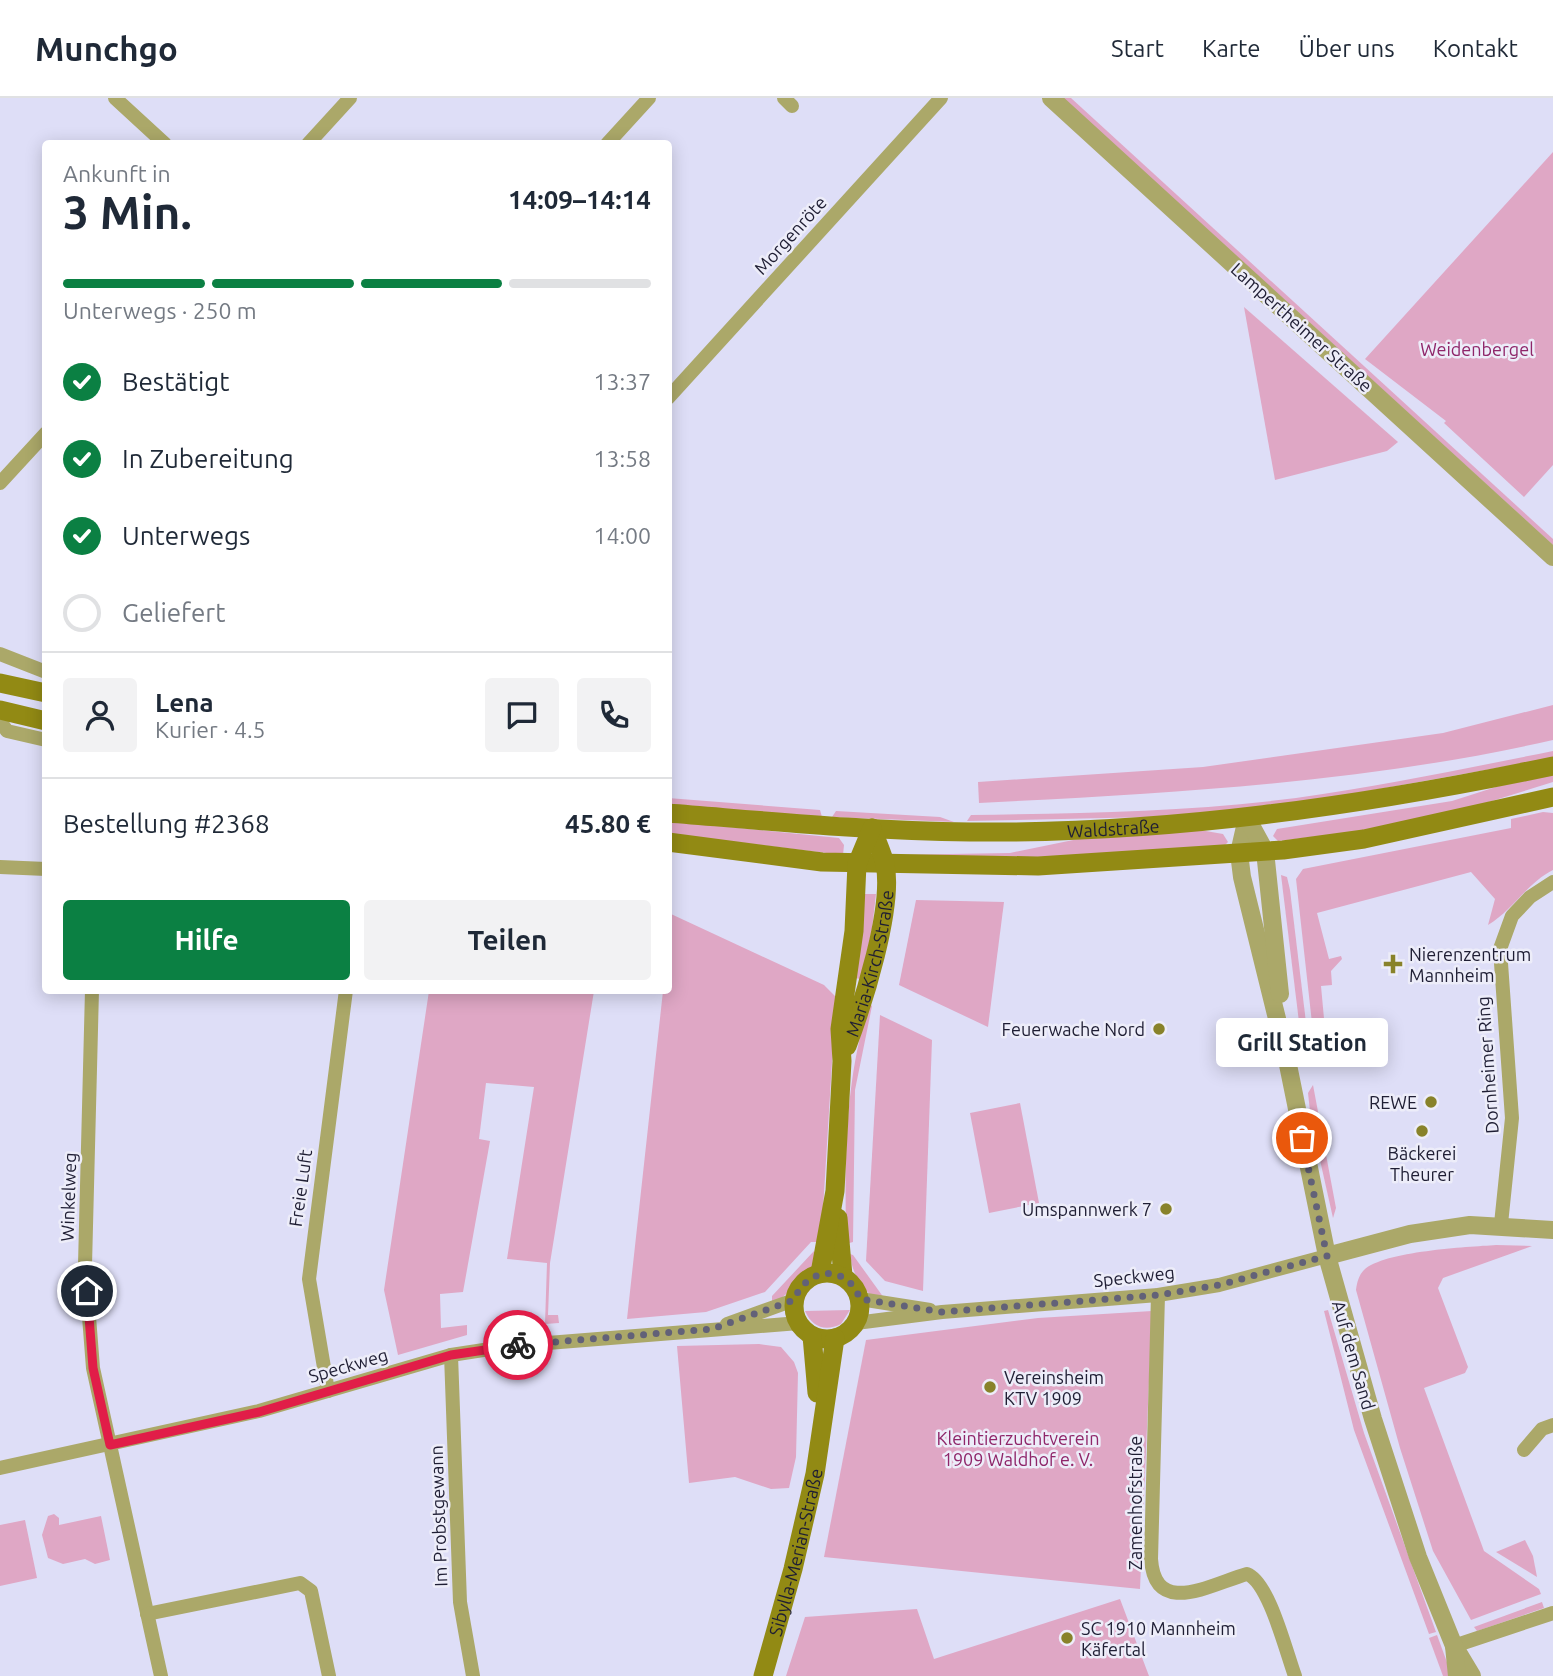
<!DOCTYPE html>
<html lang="de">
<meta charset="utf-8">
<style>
body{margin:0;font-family:Ubuntu,sans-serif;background:#f2f2f3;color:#1f2937;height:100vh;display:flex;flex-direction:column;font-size:26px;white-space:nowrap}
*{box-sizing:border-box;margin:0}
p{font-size:23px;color:#747a83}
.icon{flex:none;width:38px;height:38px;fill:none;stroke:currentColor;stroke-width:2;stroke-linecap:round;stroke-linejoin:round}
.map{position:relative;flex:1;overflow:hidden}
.details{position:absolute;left:42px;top:42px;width:630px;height:854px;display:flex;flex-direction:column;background:#fff;border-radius:7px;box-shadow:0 4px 18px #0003}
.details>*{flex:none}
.pin{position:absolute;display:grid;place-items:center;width:60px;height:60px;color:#fff;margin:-30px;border:4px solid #fff;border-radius:50%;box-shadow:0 2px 7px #0007}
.courier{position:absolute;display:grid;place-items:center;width:70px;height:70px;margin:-35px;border:5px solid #e11d48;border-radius:50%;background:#fff;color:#222;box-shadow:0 2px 9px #0007}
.bubble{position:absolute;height:49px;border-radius:7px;background:#fff;box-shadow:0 4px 18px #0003;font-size:23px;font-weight:600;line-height:49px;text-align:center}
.headline em{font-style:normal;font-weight:600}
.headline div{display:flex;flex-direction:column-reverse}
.headline{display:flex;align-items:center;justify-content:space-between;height:119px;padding:0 21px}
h1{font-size:46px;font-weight:600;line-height:52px}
.bar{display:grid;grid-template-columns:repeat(4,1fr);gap:10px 7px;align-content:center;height:84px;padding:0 21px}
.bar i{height:9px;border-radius:5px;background:#e0e1e3}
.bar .on{background:#0b8043}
.bar p{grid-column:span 4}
.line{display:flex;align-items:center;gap:18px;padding:0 21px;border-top:2px solid #e0e1e3}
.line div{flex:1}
.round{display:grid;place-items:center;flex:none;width:74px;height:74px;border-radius:7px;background:#f2f2f3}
ol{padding:0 21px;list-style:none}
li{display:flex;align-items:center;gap:21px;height:77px}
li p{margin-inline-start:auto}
li .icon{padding:7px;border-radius:50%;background:#0b8043;color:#fff;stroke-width:4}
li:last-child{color:#747a83}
li i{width:38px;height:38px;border:4px solid #e0e1e3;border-radius:50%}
.primary-button{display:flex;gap:14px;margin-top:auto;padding:14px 21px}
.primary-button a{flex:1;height:80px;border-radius:7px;background:#0b8043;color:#fff;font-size:28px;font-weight:600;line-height:80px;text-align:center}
.primary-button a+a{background:#f2f2f3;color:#1f2937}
header{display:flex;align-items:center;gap:42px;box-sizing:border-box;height:98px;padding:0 35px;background:#fff;border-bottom:2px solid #e0e1e3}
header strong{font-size:33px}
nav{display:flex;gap:38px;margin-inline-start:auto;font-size:24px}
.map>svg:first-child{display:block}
</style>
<header>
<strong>Munchgo</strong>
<nav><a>Start</a><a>Karte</a><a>Über uns</a><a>Kontakt</a></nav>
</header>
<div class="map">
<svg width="1553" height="1578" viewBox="0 0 1553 1578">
<rect width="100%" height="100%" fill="#dedef7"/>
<!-- green -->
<g fill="#dfa7c5">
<polygon points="1063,0 1071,0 1553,441 1553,447"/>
<polygon points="1553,54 1553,367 1524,399 1444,325 1446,323 1365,261"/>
<polygon points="1244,209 1398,344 1387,353 1275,382"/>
<path d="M1553 607V642C1365 685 1171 695 979 705L978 684 1203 669 1443 635Z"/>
<path d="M1553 653V660L1296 706 1152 719 967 723 971 717C1079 715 1188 714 1296 700 1382 688 1468 670 1553 653Z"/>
<polygon points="1553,677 1553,684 1479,707 1371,732 1278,743 1273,738 1277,731 1452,703 1499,688"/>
<polygon points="668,700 820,712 822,719 669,708"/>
<polygon points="836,713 940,719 954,724 832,719"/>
<path d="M1543 714 1553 715V772C1527 785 1513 812 1488 827L1495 801 1471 774 1317 815 1329 861 1341 858 1342 861 1331 873 1332 887 1321 888 1326 942 1314 943 1296 781 1303 771 1511 730V721Z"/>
<polygon points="669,723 839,740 844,747 843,757 669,736"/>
<polygon points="1200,732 1223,736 1228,744 1225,747 1004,762 889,757 1010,755 1083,740"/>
<polygon points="1281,777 1287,779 1290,792 1308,941 1300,932"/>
<polygon points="862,796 876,796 872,831 861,881 854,880"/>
<polygon points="916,802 1004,804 988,929 899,887"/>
<polygon points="671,816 824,887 836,899 821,1144 811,1144 765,1194 706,1214 627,1221 663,893 668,892"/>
<polygon points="429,893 594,893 550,1165 548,1217 558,1217 559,1225 545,1226 547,1165 507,1161 534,989 486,985 479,1041 490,1043 463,1194 440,1196 441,1230 467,1227 467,1237 398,1257 384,1192"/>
<path d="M869 905 872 908 855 992 853 1144 846 1146C845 1061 844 988 869 905Z"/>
<polygon points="880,917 932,942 923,1193 885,1183 866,1163"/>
<polygon points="1313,987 1336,1110 1333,1120 1311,1022 1308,995"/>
<polygon points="1020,1005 1039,1105 989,1115 970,1015"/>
<path d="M1496 1147 1532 1148 1443 1180 1438 1190 1468 1269 1465 1275 1424 1290 1484 1453 1539 1491 1541 1496 1471 1522 1433 1453 1400 1350 1356 1192C1357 1184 1359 1177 1364 1172 1384 1153 1467 1149 1496 1147Z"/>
<path d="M814 1153 816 1166C800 1179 790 1198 772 1205V1198Z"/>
<path d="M850 1156 853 1157 884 1200 873 1199C859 1187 852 1174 850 1156Z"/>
<path d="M850 1212 841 1226C825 1234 812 1229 805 1213Z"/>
<polygon points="1328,1212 1364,1335 1436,1534 1429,1536 1354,1332 1324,1213"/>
<polygon points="1152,1213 1140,1491 824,1459 866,1242 1038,1220"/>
<polygon points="759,1246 781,1249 794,1264 798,1275 796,1359 789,1390 771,1391 735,1379 689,1385 677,1248"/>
<polygon points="54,1416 59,1420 59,1427 101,1418 110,1462 95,1466 85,1461 63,1466 48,1460 42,1437 48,1418"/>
<polygon points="25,1422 37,1480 0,1488 0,1427"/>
<polygon points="1525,1442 1533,1458 1537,1479 1496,1454"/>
<polygon points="1120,1501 1149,1578 786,1578 805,1519 917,1511 934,1561"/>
<polygon points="1542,1504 1544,1510 1477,1533 1474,1529"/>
<polygon points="1437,1537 1452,1578 1443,1578 1429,1540"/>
</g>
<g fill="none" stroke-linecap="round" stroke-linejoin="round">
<!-- minor -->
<g stroke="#aba869" stroke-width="14">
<polyline points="115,0 165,46"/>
<polyline points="784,0 792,8"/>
<polyline points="308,46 350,0"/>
<polyline points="607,46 649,0"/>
<polyline points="668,300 941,0"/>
<polyline points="0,385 46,335"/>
<polyline points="0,556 46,574"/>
<polyline points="0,623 7,633 46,642"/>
<polyline points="0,769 46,771"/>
<polyline points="92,892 85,1167 93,1270 161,1578"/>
<polyline points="1501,1126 1512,1020 1500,851 1512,818 1530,799 1553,784"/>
<path d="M1158 1197 1151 1461C1155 1520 1211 1486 1247 1476 1269 1484 1286 1554 1295 1578"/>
<polyline points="860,1201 930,1212"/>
<polyline points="856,1225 942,1214 1158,1197 1219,1187 1327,1158"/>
<polyline points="727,1226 794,1202"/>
<polyline points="451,1257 460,1504 473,1578"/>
<polyline points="328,1293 309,1181 346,892"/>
<polyline points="1524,1352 1542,1331 1553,1327"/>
<polyline points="0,1370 259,1313 451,1257 510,1248 799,1225"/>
<polyline points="147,1516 300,1485 311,1493 329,1578"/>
<polyline points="1454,1548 1553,1515"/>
</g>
<!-- tertiary -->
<g stroke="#aba869" stroke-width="18">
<polyline points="1051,0 1553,459"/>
<polyline points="1247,720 1239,755 1242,779 1286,957 1327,1158 1373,1321 1418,1459 1454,1548 1472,1578"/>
<polyline points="1247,720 1265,753 1280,896"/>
<polyline points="1327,1158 1410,1136 1470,1127 1553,1132"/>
<polyline points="1454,1548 1457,1578"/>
</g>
<!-- secondary -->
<g stroke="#928a14" stroke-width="19">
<polyline points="0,585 46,595"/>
<polyline points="0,612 46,623"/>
<path id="s1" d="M668 715C769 723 869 733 970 734 1167 736 1361 708 1553 668"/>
<polyline points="668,744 822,764 1038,768 1283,752 1364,741 1553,699"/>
<path id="s2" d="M847 948C863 906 894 809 885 766 882 754 876 742 872 730"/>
<polyline points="838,1120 843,1178"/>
<circle cx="827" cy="1208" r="33"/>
<polyline points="820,1175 835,1093 842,963 840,931 854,833 857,766 872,730"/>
<polyline points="812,1238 817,1295"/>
<path id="s3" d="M763 1578 793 1471 815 1376 835 1240"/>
</g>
</g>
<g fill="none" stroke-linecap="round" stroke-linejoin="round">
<!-- done -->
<path stroke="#626178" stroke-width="7" stroke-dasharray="0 12.6" d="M518 1247 712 1231 794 1202C807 1169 847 1165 860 1201L942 1214 1158 1197 1219 1187 1327 1158 1302 1040"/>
<!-- route -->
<polyline stroke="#e11d48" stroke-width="9" points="87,1193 93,1270 110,1347 259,1314 451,1257 518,1247"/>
</g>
<!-- markers -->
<g fill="#88822a" stroke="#ededf9" stroke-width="2.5">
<path d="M1389.5 855.5h7v7h7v7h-7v7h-7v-7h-7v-7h7z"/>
<circle cx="1159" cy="931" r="7"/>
<circle cx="1431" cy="1004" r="7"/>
<circle cx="1422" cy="1033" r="7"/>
<circle cx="1166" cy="1111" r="7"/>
<circle cx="990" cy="1289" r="7"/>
<circle cx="1067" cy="1540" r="7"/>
</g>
<g text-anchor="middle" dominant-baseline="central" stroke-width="5" stroke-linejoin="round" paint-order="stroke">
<!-- street labels -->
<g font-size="18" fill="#1f1e34" stroke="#ededf9">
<text transform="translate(790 137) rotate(-48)">Morgenröte</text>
<text transform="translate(1302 229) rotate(42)">Lampertheimer Straße</text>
<text stroke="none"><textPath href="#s1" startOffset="446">Waldstraße</textPath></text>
<text stroke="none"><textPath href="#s2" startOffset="86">Maria-Kirch-Straße</textPath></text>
<text transform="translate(1487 967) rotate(-94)">Dornheimer Ring</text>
<text transform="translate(300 1090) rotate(-82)">Freie Luft</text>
<text transform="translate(68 1099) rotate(-88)">Winkelweg</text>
<text transform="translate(1134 1178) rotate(-6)">Speckweg</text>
<text transform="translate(1354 1257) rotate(74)">Auf dem Sand</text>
<text transform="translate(348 1267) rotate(-16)">Speckweg</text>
<text transform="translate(1135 1405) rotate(-90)">Zamenhofstraße</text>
<text transform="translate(438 1418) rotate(-92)">Im Probstgewann</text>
<text stroke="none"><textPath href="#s3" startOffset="128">Sibylla-Merian-Straße</textPath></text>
</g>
<!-- park labels -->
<g font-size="18" fill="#8f266a" stroke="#ededf9">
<text x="1477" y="251">Weidenbergel</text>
<text x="1018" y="1340">Kleintierzuchtverein<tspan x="1018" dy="21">1909 Waldhof e. V.</tspan></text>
</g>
<!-- poi labels -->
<g font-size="18" fill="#1f1e34" stroke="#ededf9" text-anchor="start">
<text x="1409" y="856">Nierenzentrum<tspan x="1409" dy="21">Mannheim</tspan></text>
<text x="1145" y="931" text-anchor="end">Feuerwache Nord</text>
<text x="1417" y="1004" text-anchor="end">REWE</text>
<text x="1422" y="1055" text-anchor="middle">Bäckerei<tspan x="1422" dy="21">Theurer</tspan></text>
<text x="1152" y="1111" text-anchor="end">Umspannwerk 7</text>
<text x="1004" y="1279">Vereinsheim<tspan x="1004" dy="21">KTV 1909</tspan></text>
<text x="1081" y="1530">SC 1910 Mannheim<tspan x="1081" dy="21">Käfertal</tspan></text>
</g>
</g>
</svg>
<div class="pin" style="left:1302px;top:1040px;background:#ea580c"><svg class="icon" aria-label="bag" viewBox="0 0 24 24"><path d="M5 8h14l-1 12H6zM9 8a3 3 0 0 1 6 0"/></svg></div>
<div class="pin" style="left:87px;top:1193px;background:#1f2937"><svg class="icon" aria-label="home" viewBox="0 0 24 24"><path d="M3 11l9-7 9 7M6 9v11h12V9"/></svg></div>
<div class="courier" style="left:518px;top:1247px"><svg class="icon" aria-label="bike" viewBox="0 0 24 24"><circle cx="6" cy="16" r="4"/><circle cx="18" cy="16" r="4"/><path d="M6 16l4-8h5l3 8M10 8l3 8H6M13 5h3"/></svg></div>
<div class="bubble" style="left:1216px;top:920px;width:172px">Grill Station</div>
<section class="details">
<div class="headline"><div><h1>3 Min.</h1><p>Ankunft in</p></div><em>14:09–14:14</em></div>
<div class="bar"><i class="on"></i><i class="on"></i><i class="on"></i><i></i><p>Unterwegs · 250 m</p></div>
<ol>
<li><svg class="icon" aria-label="check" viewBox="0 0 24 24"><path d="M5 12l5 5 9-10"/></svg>Bestätigt<p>13:37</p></li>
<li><svg class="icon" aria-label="check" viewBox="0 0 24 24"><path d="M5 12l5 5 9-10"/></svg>In Zubereitung<p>13:58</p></li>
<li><svg class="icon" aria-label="check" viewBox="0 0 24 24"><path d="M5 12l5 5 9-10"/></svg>Unterwegs<p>14:00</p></li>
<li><i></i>Geliefert</li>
</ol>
<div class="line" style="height:126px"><a class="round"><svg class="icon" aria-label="person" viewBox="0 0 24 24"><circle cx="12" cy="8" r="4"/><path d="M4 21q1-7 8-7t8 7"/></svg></a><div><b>Lena</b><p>Kurier · 4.5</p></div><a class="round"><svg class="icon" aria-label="chat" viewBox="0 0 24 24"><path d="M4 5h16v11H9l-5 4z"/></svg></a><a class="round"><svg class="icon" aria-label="phone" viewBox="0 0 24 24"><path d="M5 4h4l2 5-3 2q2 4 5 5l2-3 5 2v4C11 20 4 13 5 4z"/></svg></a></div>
<div class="line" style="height:91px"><div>Bestellung #2368</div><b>45.80 €</b></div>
<div class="primary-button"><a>Hilfe</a><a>Teilen</a></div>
</section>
</div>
